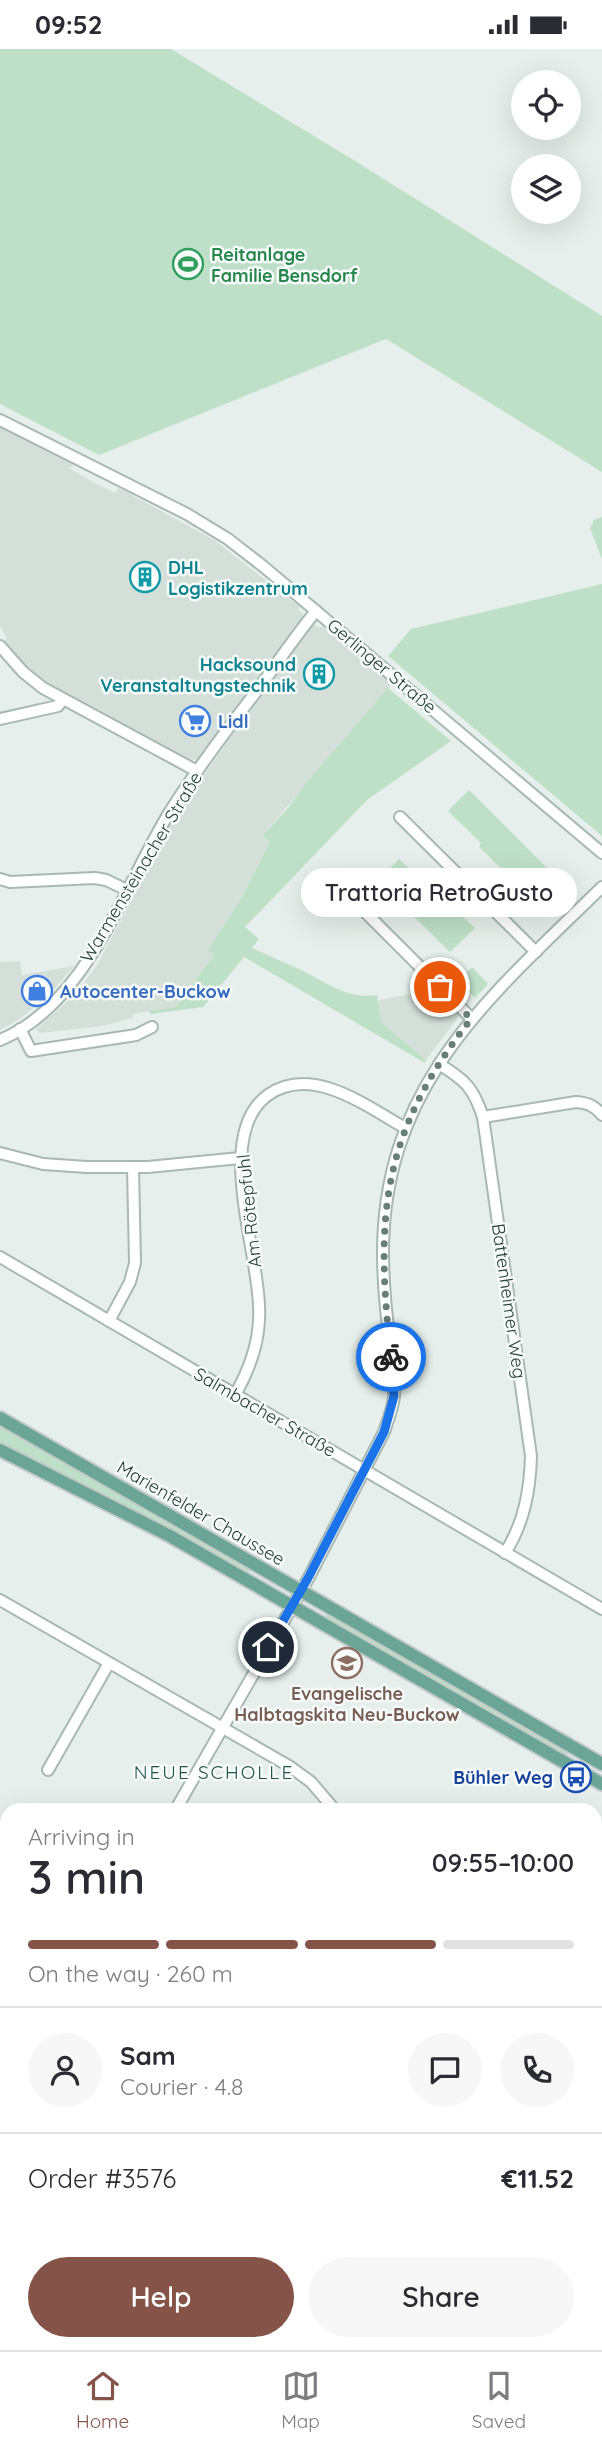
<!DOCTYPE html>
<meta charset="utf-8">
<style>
body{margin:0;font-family:Quicksand,sans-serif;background:#f7f7f7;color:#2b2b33;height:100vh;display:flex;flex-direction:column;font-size:26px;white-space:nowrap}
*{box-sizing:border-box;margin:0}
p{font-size:23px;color:#7c7c81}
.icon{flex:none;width:38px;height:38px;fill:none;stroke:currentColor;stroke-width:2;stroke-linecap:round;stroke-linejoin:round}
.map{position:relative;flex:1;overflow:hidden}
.drawer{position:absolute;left:0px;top:1754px;width:602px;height:548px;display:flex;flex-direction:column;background:#fff;border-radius:21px 21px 0 0;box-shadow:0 7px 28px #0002}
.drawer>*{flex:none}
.controls{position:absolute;left:511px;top:21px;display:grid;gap:14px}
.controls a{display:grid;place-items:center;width:70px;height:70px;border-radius:50%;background:#fff;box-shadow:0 7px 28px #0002;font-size:35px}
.pin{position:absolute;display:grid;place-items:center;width:60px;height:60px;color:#fff;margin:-30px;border:4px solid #fff;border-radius:50%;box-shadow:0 2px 7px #0007}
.courier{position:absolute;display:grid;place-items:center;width:70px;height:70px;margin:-35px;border:5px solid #1a73e8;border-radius:50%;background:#fff;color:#222;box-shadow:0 2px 9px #0007}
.bubble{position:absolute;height:49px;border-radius:24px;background:#fff;box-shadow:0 7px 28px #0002;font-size:23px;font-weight:600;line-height:49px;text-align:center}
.headline em{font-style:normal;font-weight:600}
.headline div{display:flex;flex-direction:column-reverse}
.headline{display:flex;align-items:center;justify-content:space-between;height:119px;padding:0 28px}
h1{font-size:46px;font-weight:600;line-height:52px}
.bar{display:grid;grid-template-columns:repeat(4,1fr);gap:10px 7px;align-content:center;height:84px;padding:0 28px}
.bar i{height:9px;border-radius:5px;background:#e1e1e2}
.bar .active{background:#855347}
.bar p{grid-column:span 4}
.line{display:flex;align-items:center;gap:18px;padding:0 28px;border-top:2px solid #e1e1e2}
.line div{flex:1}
.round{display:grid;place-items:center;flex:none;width:74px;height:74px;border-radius:37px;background:#f7f7f7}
.cta{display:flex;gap:14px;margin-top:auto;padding:14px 28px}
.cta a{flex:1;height:80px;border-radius:42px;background:#855347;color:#fff;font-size:28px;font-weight:600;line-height:80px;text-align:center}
.cta a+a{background:#f7f7f7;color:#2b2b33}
.status{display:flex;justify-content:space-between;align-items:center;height:49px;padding:0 35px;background:#fff;direction:ltr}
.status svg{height:19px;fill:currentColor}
.tabs{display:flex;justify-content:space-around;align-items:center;height:98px;border-top:2px solid #e1e1e2;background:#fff;font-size:19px;color:#7c7c81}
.tabs a{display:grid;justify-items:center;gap:4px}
.tabs .active{color:#855347}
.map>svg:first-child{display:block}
</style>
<div class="status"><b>09:52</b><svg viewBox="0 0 49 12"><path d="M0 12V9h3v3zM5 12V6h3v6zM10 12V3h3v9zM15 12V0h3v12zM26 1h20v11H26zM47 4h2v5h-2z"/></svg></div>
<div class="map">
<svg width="602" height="2301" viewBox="0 0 602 2301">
<rect width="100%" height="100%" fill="#e6efeb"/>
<!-- built -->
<g fill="#d4dfda">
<polygon points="0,378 74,416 69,419 95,434 115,444 119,439 214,491 300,558 298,560 303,565 302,570 200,710 191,711 69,649 29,621 4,592 7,589 0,577"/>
<polygon points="314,575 320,579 322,577 392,635 262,787 270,793 242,848 208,901 214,906 176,958 133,965 133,969 102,977 40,984 36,980 73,948 96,918 134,847 158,795 174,768 310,577"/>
<polygon points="20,912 22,926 74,917 49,946 18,971 0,981 0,913"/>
<polygon points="434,941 459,967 426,1011 382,974 378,951"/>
<polygon points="595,1903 602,1907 602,1918 599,1924 602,1926 602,1956 595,1968"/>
</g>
<!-- green -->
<g fill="#bfe0c8">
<polygon points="0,0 171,0 360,115 602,267 602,423 386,290 99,406 0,355"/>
<polygon points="602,468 602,510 590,479 594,471"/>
<polygon points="602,535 602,787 388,607 411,580"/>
<path d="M388 639 451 692 367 751 245 878 259 890 252 899C268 906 283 913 299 920 325 932 347 951 377 946L382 974 426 1011 425 1014 244 908 203 958 151 965 149 962 176 958 214 906 208 901 242 848 270 793 262 787 288 759 306 734Z"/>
<polygon points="469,741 549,821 527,844 479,798 481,794 448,762"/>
<polygon points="399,810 475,879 450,903 408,862 412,858 394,840 391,843 378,831"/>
<polygon points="472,918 488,935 475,949 459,932"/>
<polygon points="0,1374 251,1519 249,1523 164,1476 0,1394"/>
<polygon points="327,1565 370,1586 570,1703 565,1707 325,1569"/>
<polygon points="595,2032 602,2043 602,2076 595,2083"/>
<polygon points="338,2294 379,2294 392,2301 341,2301"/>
</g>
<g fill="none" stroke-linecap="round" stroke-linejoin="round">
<!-- minor casing -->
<g stroke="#a8b8b2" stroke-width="14">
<g id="minor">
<polyline points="0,371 187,465 228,490 264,518 602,804"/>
<polyline points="0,597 23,623 43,639 197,722"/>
<polyline points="0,670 58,657 62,651"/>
<polyline points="400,768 536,903"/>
<polyline points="0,830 10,833 95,829 106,831 127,841"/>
<polyline points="332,834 357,855 471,969"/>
<polyline points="20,980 31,1002 136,986 152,978"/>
<path d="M0 991C86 956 124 838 169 764 196 721 228 679 259 639 278 613 296 586 316 562"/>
<path d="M439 1015C465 1031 473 1038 483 1068L531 1407C530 1442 524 1474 505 1504"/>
<path d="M483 1068 576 1053C587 1054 594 1056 602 1066"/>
<polyline points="0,1104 43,1115 87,1118 148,1118 240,1109"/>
<polyline points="0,1208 602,1560"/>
<polyline points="109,1272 130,1233 135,1214 133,1118"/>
<path d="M235 1346C248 1323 258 1297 259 1271 263 1210 211 1087 268 1046 312 1015 366 1057 405 1079"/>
<polyline points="0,1551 289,1717 311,1733 334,1760"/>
<polyline points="48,1721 109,1614"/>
<path d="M176 1760 309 1528 384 1383C388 1371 393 1359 394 1347 395 1330 392 1311 390 1294 386 1264 383 1234 383 1204 383 1034 491 947 602 838"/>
<polyline points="0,1786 7,1792"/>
<polyline points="595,1895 602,1884"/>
<polyline points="0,1984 7,1977"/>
<polyline points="595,2089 602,2082"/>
<polyline points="595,2206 602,2203"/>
<polyline points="100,2294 104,2301"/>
<polyline points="331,2294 335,2301"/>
<polyline points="479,2294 490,2301"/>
<polyline points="112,2301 123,2294"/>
</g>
</g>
<!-- major casing -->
<g stroke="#c2cac8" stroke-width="16">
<g id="major">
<polyline points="0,1369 602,1715"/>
<polyline points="0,1401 170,1487 602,1735"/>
</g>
</g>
<!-- minor -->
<use href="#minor" stroke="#fff" stroke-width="10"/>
<!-- major -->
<use href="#major" stroke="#6aa596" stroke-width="12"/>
</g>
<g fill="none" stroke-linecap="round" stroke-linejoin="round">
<!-- done -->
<path stroke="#687f78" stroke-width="7" stroke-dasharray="0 12.6" d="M391 1308C375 1167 381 1085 471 970L440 938"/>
<!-- route -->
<polyline stroke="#1a73e8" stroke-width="9" points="268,1598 308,1529 384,1383 394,1347 391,1308"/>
</g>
<!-- icons -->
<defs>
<g id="stadium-ring" transform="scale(1.575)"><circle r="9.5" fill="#f7fbf9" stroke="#2e9e5b" stroke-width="1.5"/><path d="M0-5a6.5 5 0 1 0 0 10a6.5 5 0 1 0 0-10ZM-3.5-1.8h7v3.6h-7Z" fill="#2e9e5b"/></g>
<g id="building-ring" transform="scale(1.575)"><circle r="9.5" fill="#f7fbf9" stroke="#0f9aa8" stroke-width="1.5"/><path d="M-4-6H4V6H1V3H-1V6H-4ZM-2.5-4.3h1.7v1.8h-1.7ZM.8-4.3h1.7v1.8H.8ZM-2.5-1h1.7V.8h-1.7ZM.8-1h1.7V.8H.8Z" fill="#0f9aa8"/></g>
<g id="supermarket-ring" transform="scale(1.575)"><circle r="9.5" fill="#f7fbf9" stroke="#3f7fe0" stroke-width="1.5"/><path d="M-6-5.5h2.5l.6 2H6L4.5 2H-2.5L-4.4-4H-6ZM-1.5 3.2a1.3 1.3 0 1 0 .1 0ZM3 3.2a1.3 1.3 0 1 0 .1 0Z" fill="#3f7fe0"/></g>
<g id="shop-ring" transform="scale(1.575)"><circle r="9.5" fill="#f7fbf9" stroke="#3f7fe0" stroke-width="1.5"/><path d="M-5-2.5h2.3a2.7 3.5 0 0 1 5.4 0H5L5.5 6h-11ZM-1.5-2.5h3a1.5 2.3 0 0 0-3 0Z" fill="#3f7fe0"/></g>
<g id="school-ring" transform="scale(1.575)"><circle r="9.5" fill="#f7fbf9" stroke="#8d6e63" stroke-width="1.5"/><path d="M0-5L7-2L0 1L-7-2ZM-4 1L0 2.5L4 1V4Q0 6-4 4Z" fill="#8d6e63"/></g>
<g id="bus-ring" transform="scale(1.575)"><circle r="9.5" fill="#f7fbf9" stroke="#1a4fb4" stroke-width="1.5"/><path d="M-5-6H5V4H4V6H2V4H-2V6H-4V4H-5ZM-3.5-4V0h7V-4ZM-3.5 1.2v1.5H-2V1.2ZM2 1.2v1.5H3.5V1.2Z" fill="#1a4fb4"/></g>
</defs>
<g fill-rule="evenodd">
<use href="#stadium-ring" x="188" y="215"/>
<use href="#building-ring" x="145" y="528"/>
<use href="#building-ring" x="319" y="625"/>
<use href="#supermarket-ring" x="195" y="672"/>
<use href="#shop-ring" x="37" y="942"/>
<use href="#school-ring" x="347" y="1614"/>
<use href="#bus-ring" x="576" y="1728"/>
</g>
<g text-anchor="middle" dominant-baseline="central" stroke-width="5" stroke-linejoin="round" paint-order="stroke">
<!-- leisure labels -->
<g font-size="18" font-weight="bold" fill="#27864d" stroke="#f7fbf9" text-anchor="start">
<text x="211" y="205">Reitanlage<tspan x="211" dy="21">Familie Bensdorf</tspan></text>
</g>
<!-- culture labels -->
<g font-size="18" font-weight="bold" fill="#0d838f" stroke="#f7fbf9" text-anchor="start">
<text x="168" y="518">DHL<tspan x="168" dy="21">Logistikzentrum</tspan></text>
<text x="296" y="615" text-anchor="end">Hacksound<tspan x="296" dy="21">Veranstaltungstechnik</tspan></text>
</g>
<!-- street labels -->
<g font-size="18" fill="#24423a" stroke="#f7fbf9">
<text transform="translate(382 617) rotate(40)">Gerlinger Straße</text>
<text transform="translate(141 818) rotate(-59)">Warmensteinacher Straße</text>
<text transform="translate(249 1162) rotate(-96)">Am Rötepfuhl</text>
<text transform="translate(509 1252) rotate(82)">Battenheimer Weg</text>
<text transform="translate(265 1363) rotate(30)">Salmbacher Straße</text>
<text transform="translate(201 1464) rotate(30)">Marienfelder Chaussee</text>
</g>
<!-- shop labels -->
<g font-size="18" font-weight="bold" fill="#366cbe" stroke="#f7fbf9" text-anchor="start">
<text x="218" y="672">Lidl</text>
<text x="60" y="942">Autocenter-Buckow</text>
</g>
<!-- education labels -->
<g font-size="18" font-weight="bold" fill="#785e54" stroke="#f7fbf9">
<text x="347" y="1644">Evangelische<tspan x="347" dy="21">Halbtagskita Neu-Buckow</tspan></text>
</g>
<!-- transit labels -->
<g font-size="18" font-weight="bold" fill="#164399" stroke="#f7fbf9" text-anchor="end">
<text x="553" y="1728">Bühler Weg</text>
</g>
<!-- neighbourhood labels -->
<g font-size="19" letter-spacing="2" fill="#1f5548" stroke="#f7fbf9">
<text x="214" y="1723">NEUE SCHOLLE</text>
</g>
</g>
</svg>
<div class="controls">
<a><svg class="icon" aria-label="locate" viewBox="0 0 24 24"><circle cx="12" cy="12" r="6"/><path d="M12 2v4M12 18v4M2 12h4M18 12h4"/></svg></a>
<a><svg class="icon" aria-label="layers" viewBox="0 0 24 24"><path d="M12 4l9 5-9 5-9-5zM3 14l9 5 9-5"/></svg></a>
</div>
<div class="pin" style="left:440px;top:938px;background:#ea580c"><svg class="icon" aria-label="bag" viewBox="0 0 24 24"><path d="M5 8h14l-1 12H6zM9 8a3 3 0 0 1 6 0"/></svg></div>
<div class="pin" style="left:268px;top:1598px;background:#1f2937"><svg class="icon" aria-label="home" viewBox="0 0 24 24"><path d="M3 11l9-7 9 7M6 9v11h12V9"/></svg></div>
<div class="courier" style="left:391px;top:1308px"><svg class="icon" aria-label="bike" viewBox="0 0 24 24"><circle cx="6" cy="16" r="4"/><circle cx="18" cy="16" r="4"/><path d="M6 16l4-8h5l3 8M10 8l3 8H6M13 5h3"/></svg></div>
<div class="bubble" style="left:301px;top:819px;width:276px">Trattoria RetroGusto</div>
<section class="drawer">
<div class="headline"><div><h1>3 min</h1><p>Arriving in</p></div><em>09:55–10:00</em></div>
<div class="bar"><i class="active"></i><i class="active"></i><i class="active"></i><i></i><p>On the way · 260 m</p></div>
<div class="line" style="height:126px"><a class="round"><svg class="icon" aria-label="person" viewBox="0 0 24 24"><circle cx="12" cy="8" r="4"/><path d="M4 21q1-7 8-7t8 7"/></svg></a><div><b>Sam</b><p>Courier · 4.8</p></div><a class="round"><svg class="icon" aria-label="chat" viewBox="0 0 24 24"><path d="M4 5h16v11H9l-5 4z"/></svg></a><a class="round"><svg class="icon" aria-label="phone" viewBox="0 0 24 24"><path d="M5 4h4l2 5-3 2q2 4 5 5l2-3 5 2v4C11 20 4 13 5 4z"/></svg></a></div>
<div class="line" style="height:91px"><div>Order #3576</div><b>€11.52</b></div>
<div class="cta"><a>Help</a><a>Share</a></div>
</section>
</div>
<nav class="tabs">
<a class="active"><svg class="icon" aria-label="home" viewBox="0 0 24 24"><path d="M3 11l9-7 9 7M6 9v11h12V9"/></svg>Home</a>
<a><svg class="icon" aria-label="map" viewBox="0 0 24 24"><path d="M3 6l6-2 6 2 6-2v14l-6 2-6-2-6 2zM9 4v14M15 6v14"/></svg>Map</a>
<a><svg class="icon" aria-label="saved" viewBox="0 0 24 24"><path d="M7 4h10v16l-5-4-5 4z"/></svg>Saved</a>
</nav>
